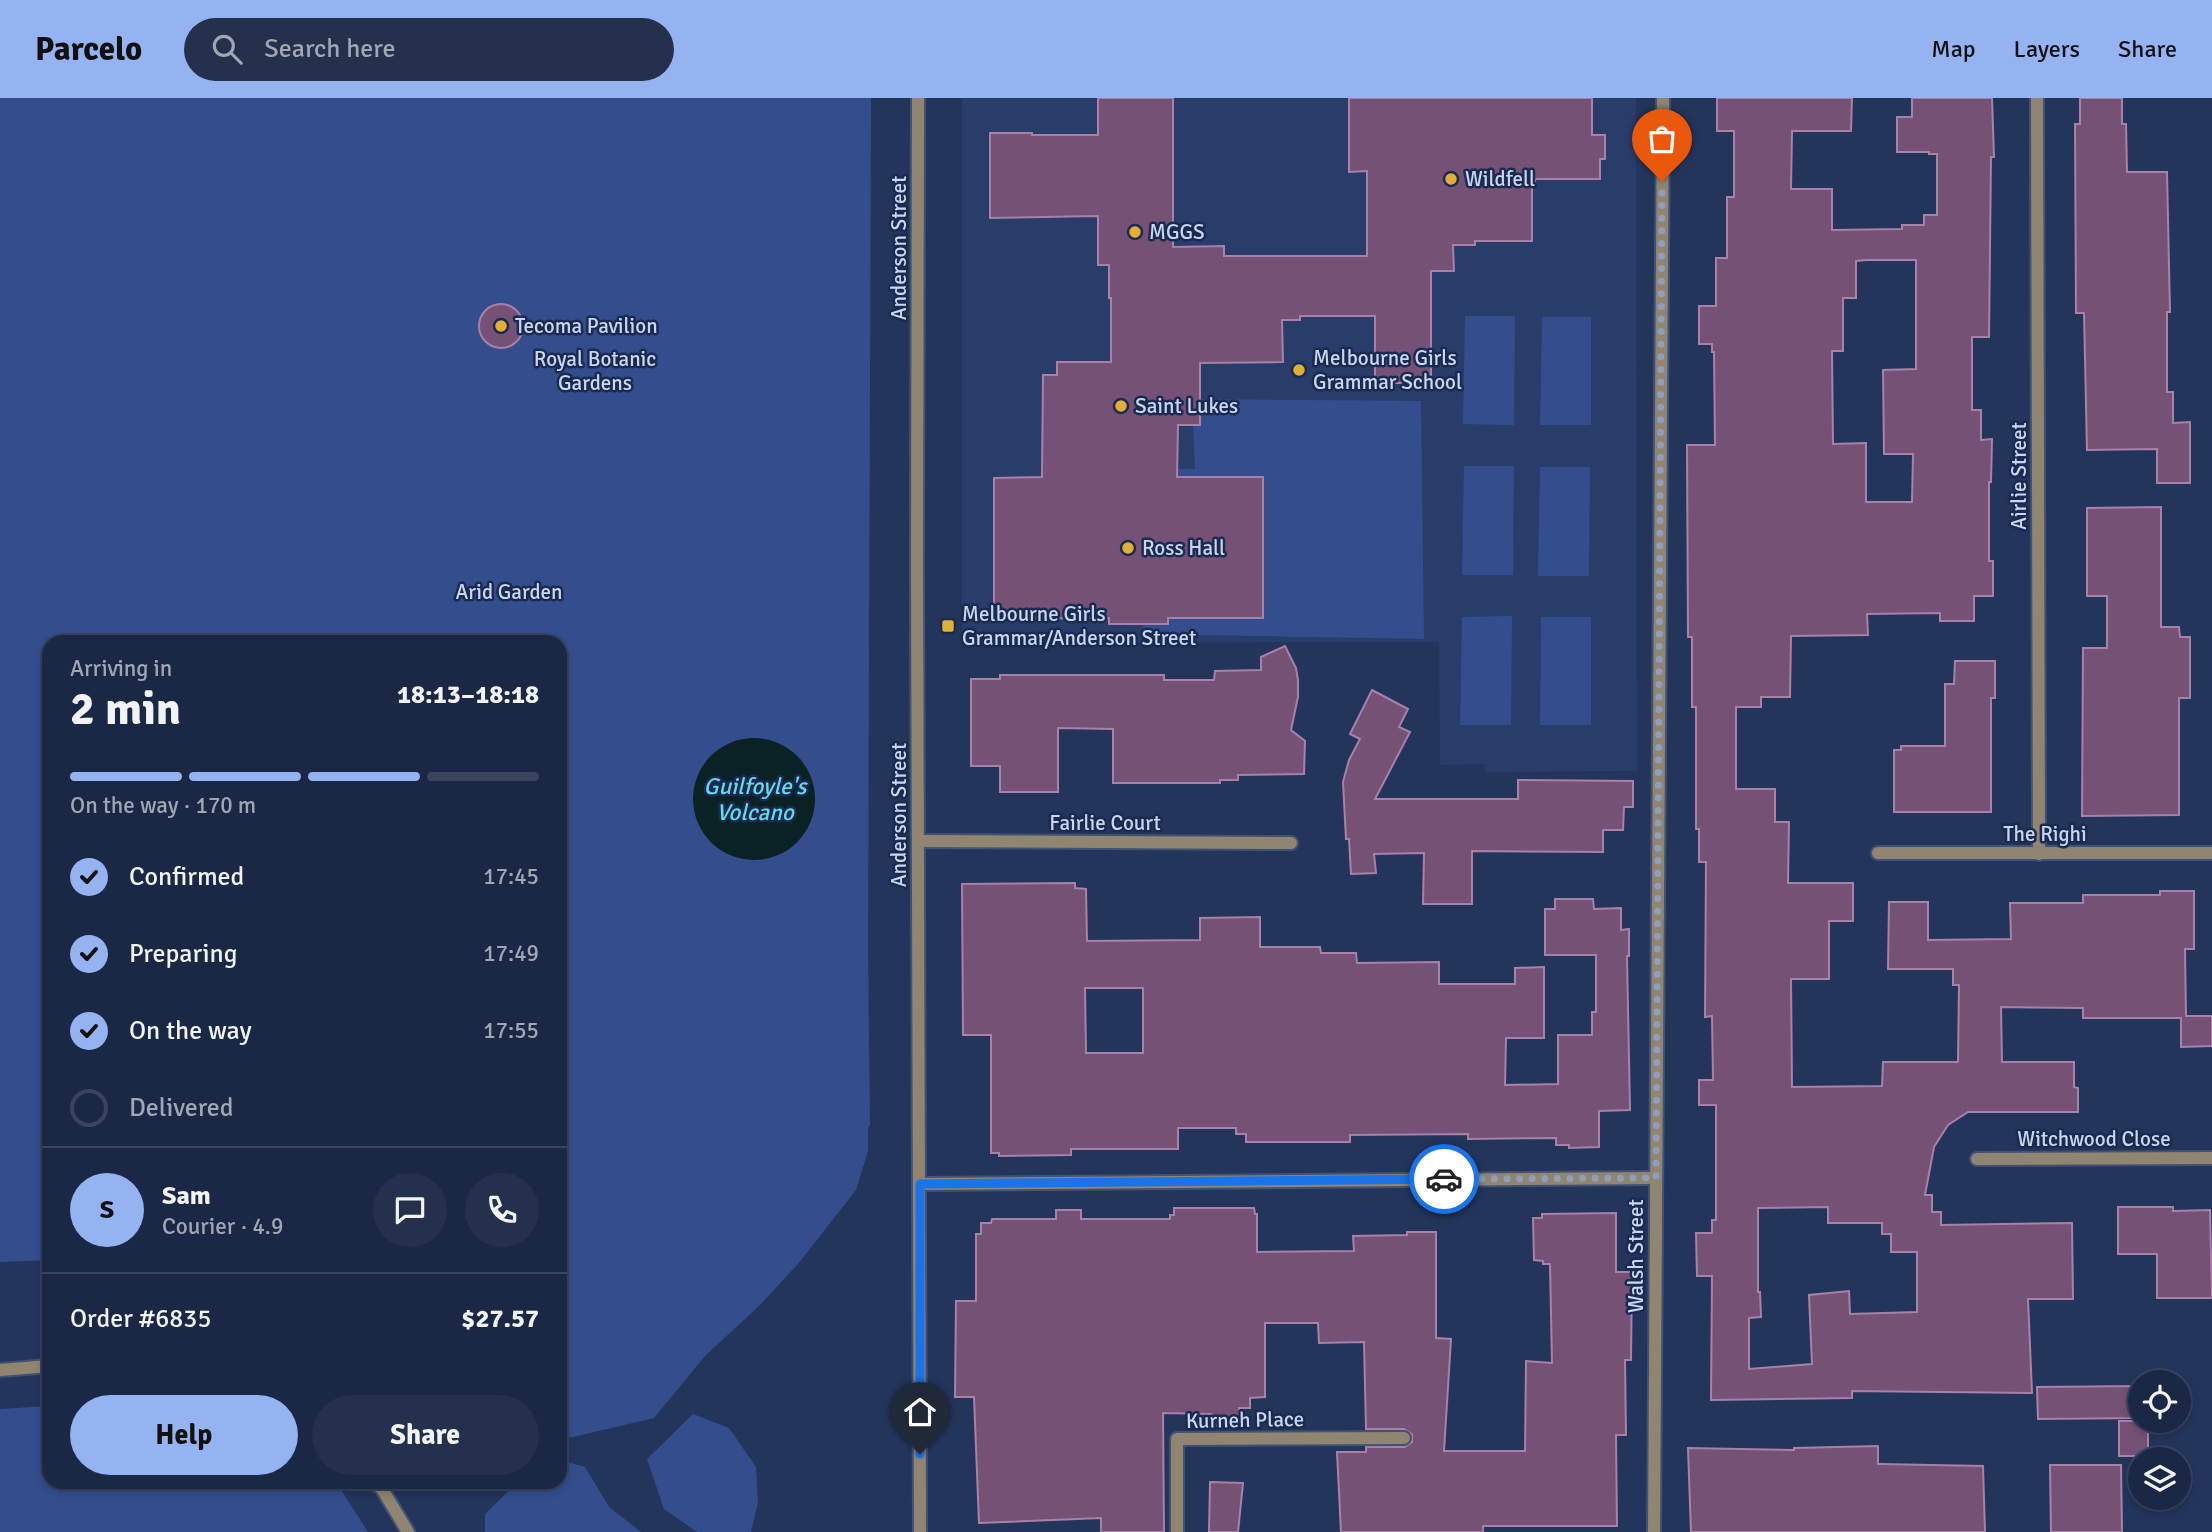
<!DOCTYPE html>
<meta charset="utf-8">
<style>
body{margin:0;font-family:Signika,sans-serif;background:#24304c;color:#f1f3f6;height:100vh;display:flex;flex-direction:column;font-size:26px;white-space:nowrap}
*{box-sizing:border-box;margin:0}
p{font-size:23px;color:#a0a6b3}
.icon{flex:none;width:38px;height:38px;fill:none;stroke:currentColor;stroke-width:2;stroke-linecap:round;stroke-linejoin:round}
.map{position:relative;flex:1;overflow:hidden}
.side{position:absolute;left:42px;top:537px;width:525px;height:854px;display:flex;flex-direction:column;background:#1b2845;border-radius:21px;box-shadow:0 4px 10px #0003,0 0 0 2px #39445e}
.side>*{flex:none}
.fabs{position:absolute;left:2128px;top:1272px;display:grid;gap:14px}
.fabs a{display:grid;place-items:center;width:63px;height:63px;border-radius:50%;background:#1b2845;box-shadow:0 4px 10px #0003,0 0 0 2px #39445e;font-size:35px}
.pin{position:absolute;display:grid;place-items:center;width:60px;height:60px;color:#fff;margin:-72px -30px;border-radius:50% 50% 50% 0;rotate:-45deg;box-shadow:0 0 7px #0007}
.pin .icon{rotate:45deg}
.courier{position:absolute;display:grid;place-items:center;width:70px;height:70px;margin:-35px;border:5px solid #1a73e8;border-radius:50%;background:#fff;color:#222;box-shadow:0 2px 9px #0007}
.headline em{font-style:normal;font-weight:700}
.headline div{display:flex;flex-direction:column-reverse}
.headline{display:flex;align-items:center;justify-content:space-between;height:119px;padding:0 28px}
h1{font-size:46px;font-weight:700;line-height:52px}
.bar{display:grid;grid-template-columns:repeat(4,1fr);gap:10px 7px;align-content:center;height:84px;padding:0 28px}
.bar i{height:9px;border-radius:5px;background:#39445e}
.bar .on{background:#95b2f1}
.bar p{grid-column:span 4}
.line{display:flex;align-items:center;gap:18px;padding:0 28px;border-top:2px solid #39445e}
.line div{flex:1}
.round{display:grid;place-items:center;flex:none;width:74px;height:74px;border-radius:37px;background:#24304c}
ol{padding:0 28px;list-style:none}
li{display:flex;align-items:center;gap:21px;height:77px}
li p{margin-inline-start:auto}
li .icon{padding:7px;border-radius:50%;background:#95b2f1;color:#111;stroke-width:4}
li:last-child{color:#a0a6b3}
li i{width:38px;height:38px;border:4px solid #39445e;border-radius:50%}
.cta{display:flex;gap:14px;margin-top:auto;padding:14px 28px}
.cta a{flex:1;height:80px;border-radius:42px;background:#95b2f1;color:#111;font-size:28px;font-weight:700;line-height:80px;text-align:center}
.cta a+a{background:#24304c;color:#f1f3f6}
header{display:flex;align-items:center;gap:42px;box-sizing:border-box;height:98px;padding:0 35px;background:#95b2f1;color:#111}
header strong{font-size:33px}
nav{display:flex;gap:38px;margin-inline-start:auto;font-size:24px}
.search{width:490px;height:63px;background:#24304c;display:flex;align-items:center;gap:18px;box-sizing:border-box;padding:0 24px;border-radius:38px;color:#a0a6b3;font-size:26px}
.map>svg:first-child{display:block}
</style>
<header>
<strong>Parcelo</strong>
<div class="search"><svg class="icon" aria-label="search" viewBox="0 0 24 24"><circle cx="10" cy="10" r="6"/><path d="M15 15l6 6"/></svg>Search here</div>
<nav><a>Map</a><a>Layers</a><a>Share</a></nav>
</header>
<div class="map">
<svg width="2212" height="1434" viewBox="0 0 2212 1434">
<rect width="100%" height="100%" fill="#24355c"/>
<!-- built -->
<polygon fill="#293d6b" points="962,0 1636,0 1637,673 1485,674 1484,666 1440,667 1439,544 962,545"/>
<!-- green -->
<g fill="#344e8d">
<polygon points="0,0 871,0 868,848 870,1027 868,1030 868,1053 856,1092 798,1166 759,1208 705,1258 654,1320 560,1342 560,544 49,544 49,1162 0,1164"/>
<polygon points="1465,218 1515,218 1514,327 1463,326"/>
<polygon points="1542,219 1591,219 1591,327 1540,327"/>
<polygon points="1192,301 1421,303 1424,541 1143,536 1140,371 1195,371"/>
<polygon points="1464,368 1514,368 1513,477 1462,477"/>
<polygon points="1540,369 1590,369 1589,478 1538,478"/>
<polygon points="1512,518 1511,627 1460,627 1462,519"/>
<polygon points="1541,519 1591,519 1591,627 1540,627"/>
<polygon points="49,1308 49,1384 334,1384 338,1387 368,1434 0,1434 0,1311"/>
<polygon points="693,1316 729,1330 756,1369 758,1404 751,1434 697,1434 664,1411 647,1361"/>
<polygon points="560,1362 585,1369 609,1409 641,1434 485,1434 485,1416 515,1387 520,1384 560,1384"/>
</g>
<!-- water -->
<circle fill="#0b2225" cx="754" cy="701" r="61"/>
<!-- building -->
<g fill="#755176" stroke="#a881a9" stroke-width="2" fill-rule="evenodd">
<polygon points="1098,0 1173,0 1173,149 1224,148 1224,158 1367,158 1367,73 1349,74 1349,0 1592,0 1592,37 1605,37 1605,61 1600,61 1600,81 1535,81 1535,88 1532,88 1532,143 1475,143 1475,147 1453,147 1454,173 1431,173 1431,285 1375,285 1375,218 1300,218 1300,222 1282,222 1283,264 1200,265 1200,327 1178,327 1177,379 1263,379 1263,520 1168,520 1168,526 1109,526 1109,520 994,521 994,380 1042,379 1043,277 1057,277 1057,264 1111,264 1111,200 1109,200 1109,167 1098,167 1098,118 990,120 990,35 1032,35 1032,37 1098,37"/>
<path d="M1717 0H1852L1851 33H1792L1791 91H1832V132L1902 131V127H1924V117H1937V56H1929V54H1897V19H1912V0H1992L1994 59H1991L1989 239H1972V312H1981V342L1992 341 1991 384H1989V463H1993V498H1974V523H1940V515L1867 516 1868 537 1791 538 1790 599H1761V609H1736V691H1775V724H1789L1788 785H1853V823H1829V881H1791L1792 989 1882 988 1883 964H1958L1959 887H1953V871H1888L1889 804H1928V842L2011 841 2010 805H2083V797H2160V793H2194V851H2185L2186 918H2212V948L2181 949V920H2083V910L2001 909 2002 964H2074V989L2078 990V1014H1968L1948 1027 1934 1049 1925 1097H1932V1114H1941V1127L2072 1125 2073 1201H2028L2032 1295 1852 1293V1300L1711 1302 1712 1178H1697L1696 1135H1712V1122H1716V1007H1699V982H1713L1712 918 1705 919 1706 764H1699V731H1696V609H1692V539H1688L1687 347H1715L1714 254H1712V246H1699V208H1716V160H1727V99H1734V33H1717ZM1867 162H1916V271L1883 272 1884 356H1913L1912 404H1866V345L1833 346 1832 253H1843V200H1856V163ZM1828 1109V1125H1882V1136H1891V1154H1917V1214L1850 1216 1849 1193 1809 1197 1812 1266 1749 1271V1220L1761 1219 1760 1194H1758V1110Z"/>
<polygon points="2080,0 2122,0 2122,26 2126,26 2127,74 2167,74 2170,214 2167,214 2167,294 2173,294 2173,325 2190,324 2190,385 2157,385 2157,351 2087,352 2084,215 2076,215 2075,26 2080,26"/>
<circle cx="501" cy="228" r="22"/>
<polygon points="2161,409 2161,529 2179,529 2180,539 2190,539 2190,600 2179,600 2179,717 2082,718 2083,550 2107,550 2107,498 2087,498 2087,410"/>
<polygon points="1285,548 1296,570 1298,582 1298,599 1291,632 1305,643 1304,676 1238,677 1238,682 1220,682 1220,685 1113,685 1113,631 1058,630 1058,694 1000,694 1000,668 971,668 971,581 1000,581 1000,577 1164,577 1164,582 1214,582 1215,573 1261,572 1261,559"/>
<polygon points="1955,563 1995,563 1995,600 1991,600 1991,714 1894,714 1894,652 1901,652 1901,648 1945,648 1945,586 1954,586"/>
<polygon points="1372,592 1408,611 1399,629 1410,634 1375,701 1518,701 1518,682 1633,683 1633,709 1624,709 1623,732 1603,732 1603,754 1472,753 1472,806 1423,806 1424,755 1374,756 1376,775 1351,776 1349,741 1346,741 1343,684 1349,662 1360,641 1350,636"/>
<path d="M1075 785V790L1086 791 1087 843 1200 842V820L1260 819V849H1320L1321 855H1356L1357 865 1439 864V886H1515V870L1544 869V940H1506L1505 987 1558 986V937H1592V914H1596V857H1545V811H1555V801H1593L1594 811 1621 810V832L1629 831V858H1627L1630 1012 1599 1013V1049L1569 1050V1047H1556V1040L1468 1041V1036L1350 1037V1044H1246V1036H1236V1030H1178V1051H1071V1057L999 1058V1055H991V937H963L962 786ZM1085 890H1143V955H1086Z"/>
<polygon points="2118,1109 2173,1109 2173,1113 2210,1112 2212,1200 2157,1200 2157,1156 2118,1156"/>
<polygon points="1174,1110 1254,1110 1255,1116 1257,1116 1257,1154 1354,1153 1353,1138 1407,1137 1407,1134 1436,1134 1436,1240 1451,1241 1444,1353 1525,1353 1526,1263 1552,1265 1550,1166 1543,1166 1543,1163 1534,1162 1533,1120 1542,1120 1542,1116 1616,1115 1616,1174 1632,1174 1631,1262 1625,1262 1626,1337 1616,1337 1617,1428 1483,1428 1483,1434 1341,1434 1337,1354 1366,1354 1366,1349 1405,1349 1412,1344 1412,1336 1404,1331 1366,1331 1364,1244 1319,1245 1318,1225 1265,1225 1265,1299 1250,1300 1250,1310 1239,1310 1239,1328 1211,1328 1211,1316 1163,1315 1164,1434 1101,1434 1101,1420 979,1425 974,1299 955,1299 956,1203 976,1203 976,1136 981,1136 981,1125 991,1125 992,1121 1056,1121 1056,1112 1081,1112 1081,1121 1170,1121 1170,1117 1174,1117"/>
<polygon points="2140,1288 2140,1320 2038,1321 2037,1289"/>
<rect x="2119" y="1323" width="29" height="35"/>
<polygon points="1878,1348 1878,1366 1880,1366 1983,1368 1985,1434 1691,1434 1688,1350 1794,1352 1794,1350"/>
<polygon points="2050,1367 2121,1367 2122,1434 2051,1434"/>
<polygon points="1210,1384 1243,1385 1238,1434 1209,1434"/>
</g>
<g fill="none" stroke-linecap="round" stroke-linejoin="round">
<!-- minor casing -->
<g stroke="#425276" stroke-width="16">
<g id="minor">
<polyline points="918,0 917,466 920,1434"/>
<polyline points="2037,0 2039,756"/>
<polyline points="919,743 1291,745"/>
<polyline points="1878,755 2212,755"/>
<polyline points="1977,1061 2212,1060"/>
<polyline points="920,1086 1655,1080"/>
<polyline points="0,1272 49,1268"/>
<polyline points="374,1384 382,1391 408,1434"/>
<polyline points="1177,1434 1177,1341 1404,1340"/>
<polyline points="1654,1434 1663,0"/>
</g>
</g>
<!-- minor -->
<use href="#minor" stroke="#8f8570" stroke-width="12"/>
</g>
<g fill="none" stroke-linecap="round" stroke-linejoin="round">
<!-- done -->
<polyline stroke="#909ebb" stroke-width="7" stroke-dasharray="0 12.6" points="1444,1081 1656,1080 1662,83"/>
<!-- route -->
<polyline stroke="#1a73e8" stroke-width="9" points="920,1356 920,1086 1444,1081"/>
</g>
<!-- markers -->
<g fill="#e1af34" stroke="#1a2a51" stroke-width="2.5">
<circle cx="1451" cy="81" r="7"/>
<circle cx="1135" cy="134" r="7"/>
<circle cx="501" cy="228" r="7"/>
<circle cx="1299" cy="272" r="7"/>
<circle cx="1121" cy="308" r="7"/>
<circle cx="1128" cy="450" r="7"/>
<rect x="941" y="521" width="14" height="14" rx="3.5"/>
</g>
<g text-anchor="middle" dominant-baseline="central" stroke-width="5" stroke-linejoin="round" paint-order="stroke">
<!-- poi labels -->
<g font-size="21" fill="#cad6ee" stroke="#1a2a51" text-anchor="start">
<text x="1465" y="81">Wildfell</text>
<text x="1149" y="134">MGGS</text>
<text x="515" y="228">Tecoma Pavilion</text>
<text x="1313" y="260">Melbourne Girls<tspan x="1313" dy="24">Grammar School</tspan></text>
<text x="1135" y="308">Saint Lukes</text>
<text x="1142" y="450">Ross Hall</text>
<text x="962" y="516">Melbourne Girls<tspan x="962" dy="24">Grammar/Anderson Street</tspan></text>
</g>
<!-- street labels -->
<g font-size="21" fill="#cad6ee" stroke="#1a2a51">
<text transform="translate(899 150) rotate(-90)">Anderson Street</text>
<text transform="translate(2019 378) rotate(-90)">Airlie Street</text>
<text transform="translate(899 717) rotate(-90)">Anderson Street</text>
<text x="1105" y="725">Fairlie Court</text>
<text x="2045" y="736">The Righi</text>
<text x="2094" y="1041">Witchwood Close</text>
<text transform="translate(1636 1158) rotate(-90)">Walsh Street</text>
<text transform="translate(1245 1322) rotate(-1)">Kurneh Place</text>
</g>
<!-- park labels -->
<g font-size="21" fill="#cbd7ef" stroke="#1a2a51">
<text x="595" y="261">Royal Botanic<tspan x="595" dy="24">Gardens</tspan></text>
<text x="509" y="494">Arid Garden</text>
</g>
<!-- water labels -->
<g font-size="23" font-style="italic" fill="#65d9e6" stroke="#1a2a51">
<text x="755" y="688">Guilfoyle's<tspan x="755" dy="26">Volcano</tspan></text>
</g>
</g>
</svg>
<div class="fabs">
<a><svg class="icon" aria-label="locate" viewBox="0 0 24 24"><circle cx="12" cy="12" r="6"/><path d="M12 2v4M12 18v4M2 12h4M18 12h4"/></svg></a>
<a><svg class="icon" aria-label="layers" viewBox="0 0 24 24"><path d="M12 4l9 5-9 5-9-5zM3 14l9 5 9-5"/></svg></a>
</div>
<div class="pin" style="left:1662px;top:83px;background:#ea580c"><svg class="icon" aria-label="bag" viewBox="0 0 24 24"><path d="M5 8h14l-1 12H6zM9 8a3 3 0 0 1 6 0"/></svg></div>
<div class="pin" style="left:920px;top:1356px;background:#1f2937"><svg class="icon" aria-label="home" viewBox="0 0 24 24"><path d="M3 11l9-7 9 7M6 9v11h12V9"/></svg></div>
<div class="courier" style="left:1444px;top:1081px"><svg class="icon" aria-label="car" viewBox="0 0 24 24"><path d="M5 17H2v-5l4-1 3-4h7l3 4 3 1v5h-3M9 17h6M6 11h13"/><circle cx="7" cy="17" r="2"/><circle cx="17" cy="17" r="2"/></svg></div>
<section class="side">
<div class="headline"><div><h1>2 min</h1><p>Arriving in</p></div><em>18:13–18:18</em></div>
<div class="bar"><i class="on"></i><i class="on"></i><i class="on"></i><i></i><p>On the way · 170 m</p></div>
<ol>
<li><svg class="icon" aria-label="check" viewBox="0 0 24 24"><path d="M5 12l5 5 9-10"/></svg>Confirmed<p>17:45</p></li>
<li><svg class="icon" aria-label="check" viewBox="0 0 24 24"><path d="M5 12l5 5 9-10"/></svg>Preparing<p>17:49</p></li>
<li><svg class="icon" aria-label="check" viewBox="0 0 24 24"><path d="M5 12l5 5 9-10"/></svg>On the way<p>17:55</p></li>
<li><i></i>Delivered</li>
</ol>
<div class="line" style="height:126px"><b class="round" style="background:#95b2f1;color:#111">S</b><div><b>Sam</b><p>Courier · 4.9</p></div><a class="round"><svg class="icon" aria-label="chat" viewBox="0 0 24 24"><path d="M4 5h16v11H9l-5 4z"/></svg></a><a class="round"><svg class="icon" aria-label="phone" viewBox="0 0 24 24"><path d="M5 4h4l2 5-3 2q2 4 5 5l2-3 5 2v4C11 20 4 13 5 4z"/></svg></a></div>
<div class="line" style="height:91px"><div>Order #6835</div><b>$27.57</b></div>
<div class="cta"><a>Help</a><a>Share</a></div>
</section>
</div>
